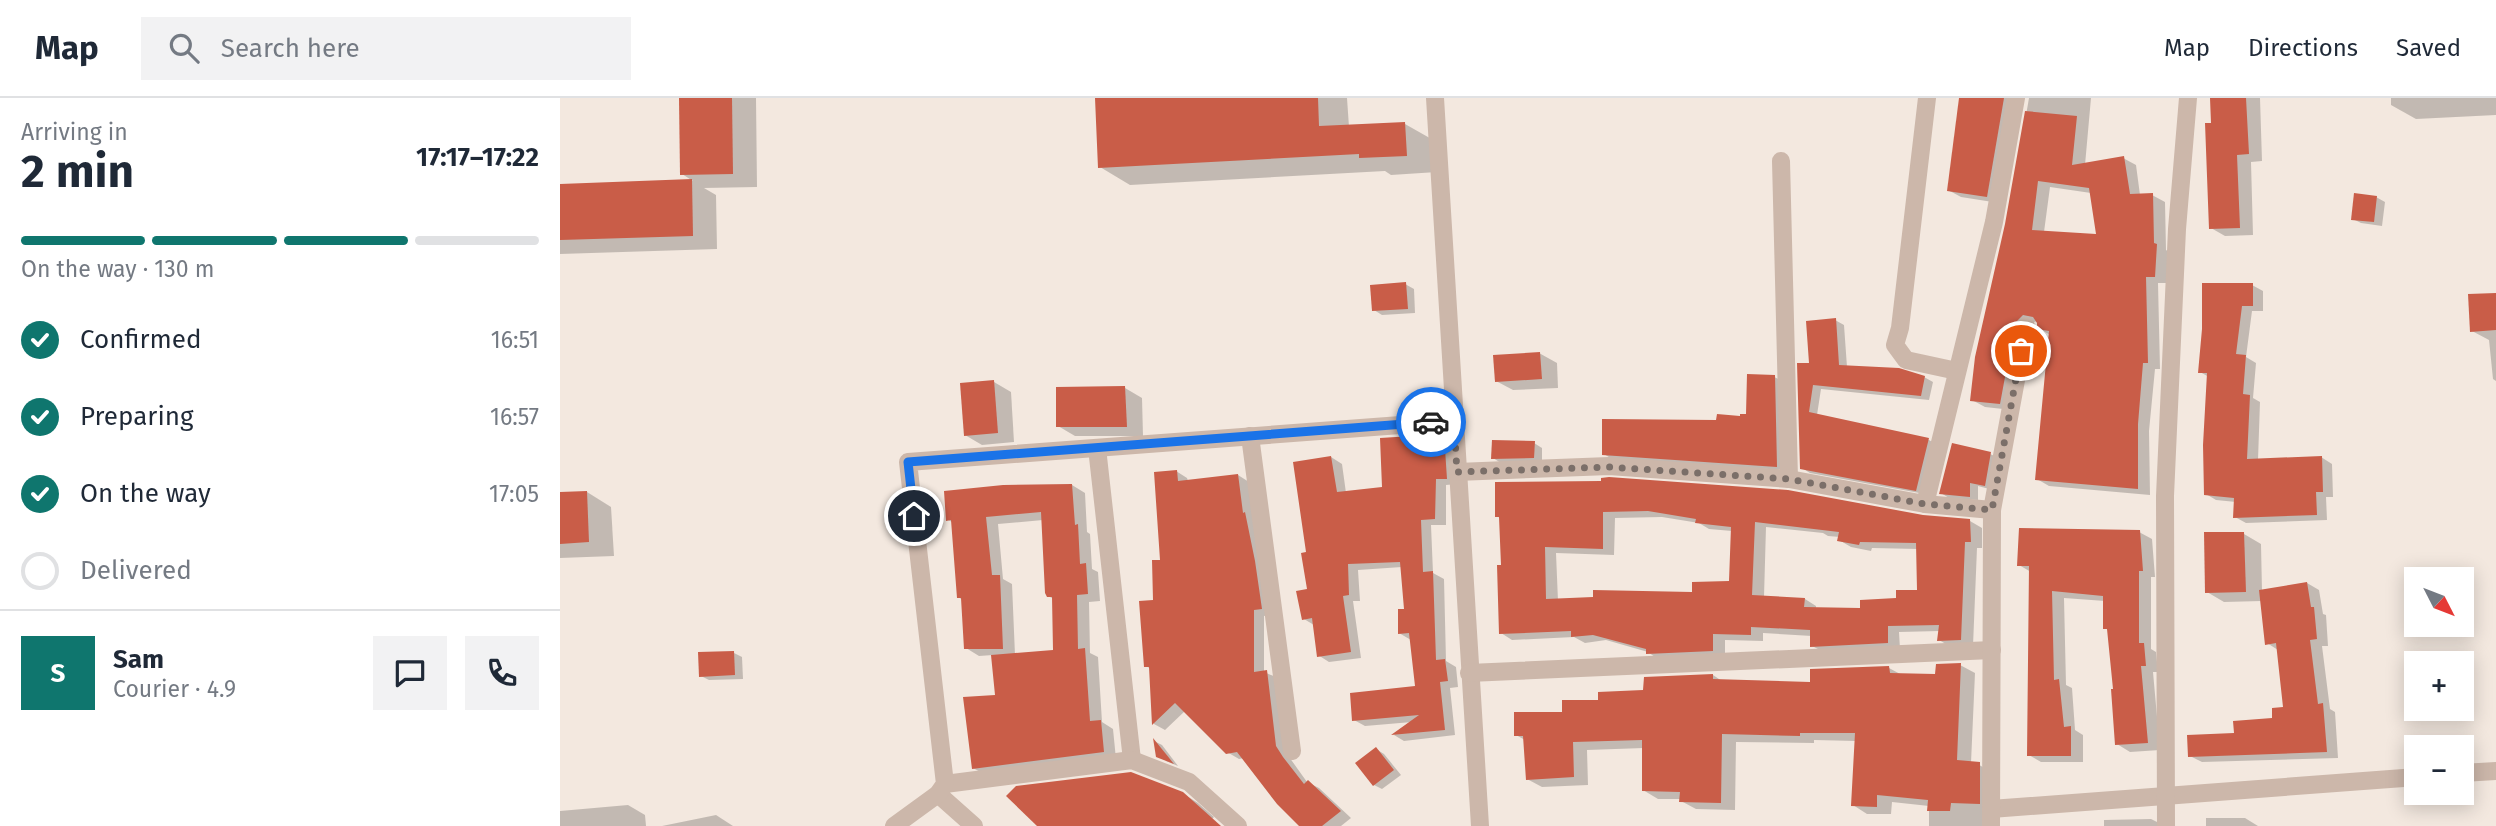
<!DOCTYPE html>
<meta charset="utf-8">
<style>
body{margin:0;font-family:"Fira Sans",sans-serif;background:#f2f2f3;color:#1f2937;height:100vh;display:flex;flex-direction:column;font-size:26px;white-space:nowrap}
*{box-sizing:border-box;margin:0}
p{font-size:23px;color:#747a83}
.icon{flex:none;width:38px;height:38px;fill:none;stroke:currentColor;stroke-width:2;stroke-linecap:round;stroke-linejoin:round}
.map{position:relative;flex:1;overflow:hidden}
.side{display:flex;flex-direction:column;background:#fff;width:560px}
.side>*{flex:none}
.needle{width:46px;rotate:132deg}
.tools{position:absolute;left:1844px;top:469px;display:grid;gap:14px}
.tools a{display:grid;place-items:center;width:70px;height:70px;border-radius:0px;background:#fff;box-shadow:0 4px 18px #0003;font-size:35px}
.pin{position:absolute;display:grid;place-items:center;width:60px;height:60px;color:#fff;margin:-30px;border:4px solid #fff;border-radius:50%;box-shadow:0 2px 7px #0007}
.courier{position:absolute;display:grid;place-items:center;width:70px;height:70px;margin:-35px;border:5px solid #1a73e8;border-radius:50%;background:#fff;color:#222;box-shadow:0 2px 9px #0007}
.head em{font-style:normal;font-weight:700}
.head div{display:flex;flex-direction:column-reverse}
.head{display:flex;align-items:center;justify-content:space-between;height:119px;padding:0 21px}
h1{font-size:46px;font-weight:700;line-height:52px}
.bar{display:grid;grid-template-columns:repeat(4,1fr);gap:10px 7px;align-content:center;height:84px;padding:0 21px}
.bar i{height:9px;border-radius:5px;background:#e0e1e3}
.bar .on{background:#0f766e}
.bar p{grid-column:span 4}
.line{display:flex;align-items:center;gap:18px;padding:0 21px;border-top:2px solid #e0e1e3}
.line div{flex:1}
.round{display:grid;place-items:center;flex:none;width:74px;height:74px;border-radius:0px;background:#f2f2f3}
ol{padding:0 21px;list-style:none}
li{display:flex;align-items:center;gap:21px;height:77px}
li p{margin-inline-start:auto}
li .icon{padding:7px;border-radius:50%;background:#0f766e;color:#fff;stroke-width:4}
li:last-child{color:#747a83}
li i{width:38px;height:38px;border:4px solid #e0e1e3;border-radius:50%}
header{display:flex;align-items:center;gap:42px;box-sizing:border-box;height:98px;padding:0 35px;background:#fff;border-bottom:2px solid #e0e1e3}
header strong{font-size:33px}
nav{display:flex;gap:38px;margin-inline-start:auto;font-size:24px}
.search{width:490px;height:63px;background:#f2f2f3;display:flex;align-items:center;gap:18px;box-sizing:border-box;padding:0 24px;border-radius:0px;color:#747a83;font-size:26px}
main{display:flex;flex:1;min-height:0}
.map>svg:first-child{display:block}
</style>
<header>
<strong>Map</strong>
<div class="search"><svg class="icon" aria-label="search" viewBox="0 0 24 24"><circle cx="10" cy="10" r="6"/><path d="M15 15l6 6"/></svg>Search here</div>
<nav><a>Map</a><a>Directions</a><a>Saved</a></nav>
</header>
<main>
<section class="side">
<div class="head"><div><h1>2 min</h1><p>Arriving in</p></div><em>17:17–17:22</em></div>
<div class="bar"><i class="on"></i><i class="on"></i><i class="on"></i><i></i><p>On the way · 130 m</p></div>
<ol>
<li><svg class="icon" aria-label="check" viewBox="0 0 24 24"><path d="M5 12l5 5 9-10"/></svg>Confirmed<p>16:51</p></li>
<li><svg class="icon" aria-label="check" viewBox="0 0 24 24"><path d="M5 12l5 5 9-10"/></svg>Preparing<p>16:57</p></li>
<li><svg class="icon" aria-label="check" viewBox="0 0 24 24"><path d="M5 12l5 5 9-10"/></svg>On the way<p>17:05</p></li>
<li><i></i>Delivered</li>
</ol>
<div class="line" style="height:126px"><b class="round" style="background:#0f766e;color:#fff">S</b><div><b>Sam</b><p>Courier · 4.9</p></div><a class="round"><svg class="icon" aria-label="chat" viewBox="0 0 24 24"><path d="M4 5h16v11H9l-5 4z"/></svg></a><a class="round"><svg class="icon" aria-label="phone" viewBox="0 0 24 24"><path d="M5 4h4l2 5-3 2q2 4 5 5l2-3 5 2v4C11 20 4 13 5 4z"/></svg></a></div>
</section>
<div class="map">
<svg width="1936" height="728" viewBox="0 0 1936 728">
<rect width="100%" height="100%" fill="#f3e8df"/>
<!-- shadow -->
<g fill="#0003" fill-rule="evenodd">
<polygon points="121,0 196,0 197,89 144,90 156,97 157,151 0,156 0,88 133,83 122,76"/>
<polygon points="536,0 787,0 789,29 845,26 875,43 877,74 831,77 825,73 570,87 540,69"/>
<polygon points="1400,0 1460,0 1439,105 1401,99 1388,92"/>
<path d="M1469 0H1531L1525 67 1563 60 1576 67 1580 97H1592L1605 104 1606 152 1609 154 1607 185H1598L1600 271H1595L1589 333 1590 397 1489 388 1477 381 1490 237 1479 230 1478 223 1474 224 1467 233 1452 312 1425 309 1412 302 1447 126ZM1490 89 1531 95 1538 138 1484 134Z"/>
<polygon points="1652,0 1700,0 1702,63 1691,64 1693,137 1665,138 1651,130"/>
<polygon points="1831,0 1936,0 1936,17 1856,21 1831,7"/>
<polygon points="1816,99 1825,104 1822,128 1801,125 1793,121"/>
<polygon points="845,186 854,191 855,215 822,217 814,212"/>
<polygon points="1692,187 1703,193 1703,213 1692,213 1686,259 1696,265 1693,300 1700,304 1698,362 1761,359 1772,366 1773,399 1766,399 1767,422 1686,425 1675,419 1676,404 1656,402 1646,396 1649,279 1640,274"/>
<polygon points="1936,196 1936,283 1933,281 1929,242 1912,233"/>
<polygon points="1275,222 1284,227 1287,269 1364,279 1373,284 1369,302 1261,291 1257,317 1369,342 1377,347 1365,396 1250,375 1242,370 1251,267"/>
<polygon points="979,255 997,265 998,290 953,292 936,283"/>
<polygon points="1214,279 1223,283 1225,372 1052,361 1044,356 1188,318"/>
<polygon points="434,284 451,294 454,344 422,347 405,337"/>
<polygon points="565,290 582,300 583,338 515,338 498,328"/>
<polygon points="884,338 895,344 897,386 886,387 886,427 871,427 873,475 884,481 886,563 896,569 898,589 890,590 895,637 844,643 834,637 852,624 805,628 794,622 857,589 851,542 839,535 846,513 842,469 798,472 800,503 793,503 801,560 769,564 758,557 754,527 744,521 749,493 748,456 771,359 782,366 786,395 824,391"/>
<polygon points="974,345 982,350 982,363 941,365 933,360"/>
<polygon points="1430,356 1439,360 1433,392 1418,388 1418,402 1389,400 1381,395"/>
<polygon points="616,373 627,380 628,383 678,377 689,384 712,517 704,518 704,574 718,580 727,656 747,684 759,690 791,720 781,728 740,728 684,660 679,661 667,654 625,613 605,632 594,626 591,571 586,568"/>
<path d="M937 386 1410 423 1422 430V450H1417L1413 548 1391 549 1379 542 1380 533 1339 534 1340 551 1264 554 1252 548V538L1203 535V543L1165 542V559L1099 562 1088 554 1046 542 1025 545 1014 539 952 542 941 535 943 469 941 421 937 418ZM1102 419 1139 425 1149 431 1172 433 1171 485 1134 496 998 503 996 455 1054 457 1055 420ZM1206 429 1263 435 1268 438 1280 439 1279 442 1291 449 1311 453 1312 450 1358 451 1359 494 1302 511H1256V508L1245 501 1204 499Z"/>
<path d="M512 387 525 395 527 434 530 436 532 471 538 474 540 503 529 504 530 555 538 559 542 624 553 631 556 661 426 677 413 670 437 598 433 557 419 558 406 550 403 502 398 499 392 424 388 422ZM483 422 488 498 494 501 495 554 455 557 452 486 443 481 438 426Z"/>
<polygon points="27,394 51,409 54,458 0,460 0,396"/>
<polygon points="1579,434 1592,441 1595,479 1591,479 1591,551 1596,554 1598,574 1593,574 1600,652 1570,654 1557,646 1555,593 1548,532 1545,530 1545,503 1504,500 1506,587 1512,590 1515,632 1523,637 1523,664 1481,664 1469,657 1471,474 1459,467"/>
<polygon points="1684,436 1701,446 1702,493 1747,485 1759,492 1763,516 1766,517 1768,548 1762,548 1770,611 1775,614 1778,660 1642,664 1630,658 1676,636 1714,622 1725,611 1718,552 1707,545 1702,503 1664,504 1647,494"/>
<polygon points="174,555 182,559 183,581 149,582 141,578"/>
<polygon points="1400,567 1415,575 1411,665 1416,665 1431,674 1430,728 1369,728 1369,708 1332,704 1331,716 1307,716 1293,707 1296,643 1254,642 1254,645 1176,644 1175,712 1136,711 1121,703 1121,701 1098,701 1083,692 1084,650 1027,652 1028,687 982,689 967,681 965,642 956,637 1003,616 1040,604 1153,577 1162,583 1252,585 1329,570 1342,577 1377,577"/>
<polygon points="596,644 602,647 618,668 606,663"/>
<polygon points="816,651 824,656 841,677 822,691 814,687"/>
<polygon points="622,695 638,705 654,719 645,728 480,728"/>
<polygon points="68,707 85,717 86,728 0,728 0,713"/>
<polygon points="156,717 173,728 102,728"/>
<polygon points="1646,720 1685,720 1698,728 1646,728"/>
<polygon points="1591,721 1599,725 1599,728 1544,728 1544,722"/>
</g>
<!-- building -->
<g fill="#c95d48" fill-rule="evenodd">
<polygon points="119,0 172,0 173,76 120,77"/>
<polygon points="535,0 758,0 759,28 845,24 847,58 799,60 799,56 538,70"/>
<polygon points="1399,0 1444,0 1427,99 1387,93"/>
<polygon points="1650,0 1686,0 1689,56 1677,57 1680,130 1649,131 1645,25 1651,25"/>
<path d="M1465 13 1517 18 1512 67 1564 58 1570 96 1593 95 1594 145 1597 146 1595 179H1586L1588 265H1583L1578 326V391L1475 382 1489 233 1477 231V225L1473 219 1463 217 1455 225 1440 306 1410 303 1415 259 1445 126ZM1478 83 1529 90 1536 136 1472 132Z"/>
<polygon points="132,81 133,138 0,142 0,86"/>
<polygon points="1794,95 1817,98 1814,124 1791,122"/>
<polygon points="846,184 848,211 812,213 810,187"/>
<polygon points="1642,185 1693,185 1693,208 1682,208 1676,256 1686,257 1683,296 1690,297 1687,361 1762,358 1763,394 1756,394 1757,417 1673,420 1674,400 1644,397 1643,347 1647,275 1638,275 1642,231"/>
<polygon points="1936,195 1936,232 1910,234 1908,196"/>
<polygon points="1276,220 1279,267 1339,270 1365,278 1361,298 1253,287 1249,314 1369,340 1356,393 1240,371 1237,265 1249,265 1246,223"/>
<polygon points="980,254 982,281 935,284 933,257"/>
<polygon points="1187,276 1215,277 1217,369 1042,357 1042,321 1156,322 1157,316 1180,318 1180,316 1186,316"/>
<polygon points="434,282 438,335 404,338 400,285"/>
<polygon points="565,288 567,329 496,329 496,289"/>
<polygon points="884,336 887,381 876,381 875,421 861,422 863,474 873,473 876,562 885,561 888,583 880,584 885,632 831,637 859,617 792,623 790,595 855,588 849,535 838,536 838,511 844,511 840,464 788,466 789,497 783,498 791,554 757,559 752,520 742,522 736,493 747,491 741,455 746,454 733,364 771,358 777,394 822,389 820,340"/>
<polygon points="932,342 975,343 974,360 931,361"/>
<polygon points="1392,345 1431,354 1425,388 1410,385 1410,399 1379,396"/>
<polygon points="617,372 618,383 678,376 683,415 685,414 695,463 702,511 694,512 694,574 707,572 716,648 723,659 744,686 748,682 781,713 762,728 739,728 717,706 677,654 666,656 615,605 592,627 589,569 584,569 579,503 593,502 592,462 600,462 594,374"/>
<path d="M1049 379 1228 392 1363 417 1410 421 1411 444H1405L1401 542 1377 543 1379 527 1328 528V545L1250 549V532L1191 529V537L1153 536V553L1086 556V551L1033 537 1011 539V533L939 536 937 467H941L939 419H935V384L1041 383V380ZM1088 413 1136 421 1135 425 1171 429 1169 483 1132 484V494L1033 492V499L986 501 985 449 1043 451V414ZM1195 424 1279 434 1277 443 1299 447 1300 444 1356 445 1357 492H1336V500L1300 502V510L1244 509 1245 500 1192 497Z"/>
<polygon points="512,386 515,427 518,426 520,466 526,465 528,496 517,497 518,551 525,550 530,623 541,622 544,654 412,671 403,599 435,597 431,557 493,552 492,499 487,499 485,495 481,414 426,419 432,477 440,477 443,551 404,551 401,500 397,500 391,422 386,423 384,393 443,387"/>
<polygon points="27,393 29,444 0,446 0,394"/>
<polygon points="1459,430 1580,432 1583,473 1579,473 1579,545 1584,545 1586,568 1581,568 1588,645 1555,647 1551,591 1553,591 1547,531 1543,531 1543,498 1492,493 1494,582 1499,581 1504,629 1511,628 1511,658 1467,658 1469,468 1457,468"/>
<polygon points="1644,434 1684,434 1686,494 1645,495"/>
<polygon points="1747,484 1751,509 1754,509 1757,541 1750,542 1758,606 1763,605 1767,654 1628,659 1627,637 1674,635 1673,623 1712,620 1712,610 1723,609 1716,545 1705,547 1699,492"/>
<polygon points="174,553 175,577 139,579 138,554"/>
<polygon points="1401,565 1397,662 1420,664 1420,706 1391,705 1390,713 1367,713 1368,702 1317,697 1317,709 1291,708 1295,635 1240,635 1240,638 1162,636 1161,705 1119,704 1120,694 1082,693 1082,642 1013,644 1014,679 966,682 963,638 954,638 954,614 1002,614 1002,602 1038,602 1038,594 1083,592 1084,579 1153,576 1153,581 1250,584 1250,571 1329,568 1330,575 1375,576 1376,566"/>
<polygon points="593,640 614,666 596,659"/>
<polygon points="816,649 834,672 813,688 795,665"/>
<polygon points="571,674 623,694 661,728 477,728 446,698 456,688"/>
</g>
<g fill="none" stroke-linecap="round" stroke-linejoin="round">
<!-- minor -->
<g stroke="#ccb7aa" stroke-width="18">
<polyline points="875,0 920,728"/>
<polyline points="1367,0 1340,230 1335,247 1346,262 1397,273"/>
<polyline points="1221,63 1229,381"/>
<polyline points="690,338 732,653"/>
<polyline points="537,350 572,662"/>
<polyline points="897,374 1049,368 1229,381 1365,406 1432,412"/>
<polyline points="1365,406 1434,124 1456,0"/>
<polyline points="909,575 1432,552"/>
<polyline points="1902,675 1936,673"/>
<polyline points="385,686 572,662 629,684 678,728"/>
<polyline points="378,696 414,728"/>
<polyline points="1431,711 1857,679"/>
<polyline points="334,728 378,696 385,686 348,364 894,323"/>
<polyline points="1431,728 1432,412 1466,228"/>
<polyline points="1606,728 1605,398 1617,131 1628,0"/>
</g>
</g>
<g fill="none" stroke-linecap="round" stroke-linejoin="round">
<!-- done -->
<polyline stroke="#7b6f69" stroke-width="7" stroke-dasharray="0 12.6" points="871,324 894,323 897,374 1049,369 1229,381 1365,406 1432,412 1461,253"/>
<!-- route -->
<polyline stroke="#1a73e8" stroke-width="9" points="354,418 348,364 871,324"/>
</g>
</svg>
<div class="tools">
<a><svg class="needle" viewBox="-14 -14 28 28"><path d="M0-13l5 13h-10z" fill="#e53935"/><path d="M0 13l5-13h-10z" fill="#747a83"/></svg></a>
<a>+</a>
<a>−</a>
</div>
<div class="pin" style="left:1461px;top:253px;background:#ea580c"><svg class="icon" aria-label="bag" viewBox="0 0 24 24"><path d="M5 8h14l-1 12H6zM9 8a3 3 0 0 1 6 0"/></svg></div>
<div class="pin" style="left:354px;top:418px;background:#1f2937"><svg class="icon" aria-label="home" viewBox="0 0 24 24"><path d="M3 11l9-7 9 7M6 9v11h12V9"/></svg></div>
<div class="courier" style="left:871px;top:324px"><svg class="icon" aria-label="car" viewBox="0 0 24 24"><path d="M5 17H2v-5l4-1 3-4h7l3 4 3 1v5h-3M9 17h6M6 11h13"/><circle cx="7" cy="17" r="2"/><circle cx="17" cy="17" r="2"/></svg></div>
</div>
</main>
